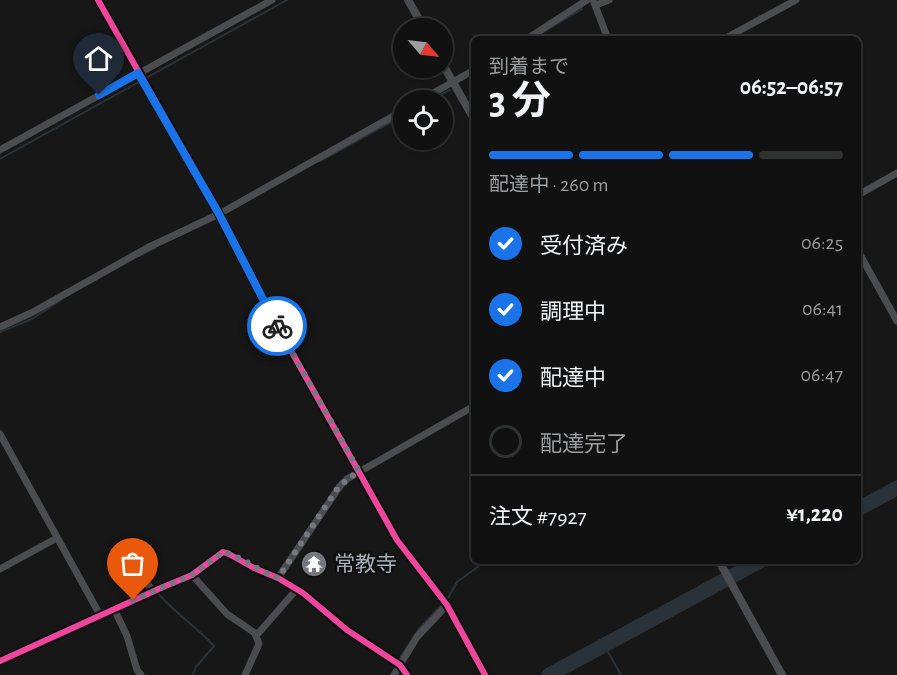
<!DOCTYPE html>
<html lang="ja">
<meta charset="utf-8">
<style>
body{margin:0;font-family:"Alegreya Sans","Noto Sans JP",sans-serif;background:#1a1a1a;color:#f1f3f6;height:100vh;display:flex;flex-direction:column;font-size:22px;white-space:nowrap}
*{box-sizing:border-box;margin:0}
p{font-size:20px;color:#9c9d9f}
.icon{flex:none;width:33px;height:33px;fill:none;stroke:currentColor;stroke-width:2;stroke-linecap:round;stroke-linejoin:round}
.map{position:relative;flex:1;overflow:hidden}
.details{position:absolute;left:471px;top:36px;width:390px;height:528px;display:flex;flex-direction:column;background:#111;border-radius:9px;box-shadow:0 2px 4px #0004,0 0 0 2px #303131}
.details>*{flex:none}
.needle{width:39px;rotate:118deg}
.fabs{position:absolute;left:393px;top:18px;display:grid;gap:12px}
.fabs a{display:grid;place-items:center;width:60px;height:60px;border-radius:50%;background:#111;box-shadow:0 2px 4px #0004,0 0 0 2px #303131;font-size:30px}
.pin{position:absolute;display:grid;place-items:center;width:51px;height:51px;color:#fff;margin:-62px -26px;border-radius:50% 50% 50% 0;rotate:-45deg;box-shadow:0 0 6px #0007}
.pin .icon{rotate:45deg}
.courier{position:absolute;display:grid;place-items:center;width:60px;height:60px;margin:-30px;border:4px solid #1a73e8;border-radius:50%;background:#fff;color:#222;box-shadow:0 2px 8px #0007}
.head em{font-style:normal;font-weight:700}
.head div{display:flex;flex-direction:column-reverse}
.head{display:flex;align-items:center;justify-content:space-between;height:102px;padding:0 18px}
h1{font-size:39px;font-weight:700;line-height:45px}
.bar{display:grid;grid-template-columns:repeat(4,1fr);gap:9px 6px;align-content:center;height:72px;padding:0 18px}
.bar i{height:8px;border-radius:4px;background:#303131}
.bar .selected{background:#1a73e8}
.bar p{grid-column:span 4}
.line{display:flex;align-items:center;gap:15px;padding:0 18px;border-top:2px solid #303131}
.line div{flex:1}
ol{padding:0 18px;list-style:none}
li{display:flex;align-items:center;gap:18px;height:66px}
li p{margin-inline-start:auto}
li .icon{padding:6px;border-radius:50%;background:#1a73e8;color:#fff;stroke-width:4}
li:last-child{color:#9c9d9f}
li i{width:33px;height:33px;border:3px solid #303131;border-radius:50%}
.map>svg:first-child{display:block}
</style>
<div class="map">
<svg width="897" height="675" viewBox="0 0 897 675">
<rect width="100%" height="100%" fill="#171717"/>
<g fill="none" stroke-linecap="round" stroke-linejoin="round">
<!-- stream -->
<g stroke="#2a3239" stroke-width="2">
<polyline points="540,34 582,9"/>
<polyline points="430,100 450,90"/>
<polyline points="0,159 287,0"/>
<polyline points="320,161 404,115"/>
<polyline points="139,256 155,248"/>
<polyline points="0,332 32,319 61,300"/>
<polyline points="120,544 130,558"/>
<path d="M156 591C173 612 196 626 214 646L196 667 193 675"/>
<polyline points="604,645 621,675"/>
<polyline points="398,661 418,630 448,598 457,582 486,561"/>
</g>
<!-- river -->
<g stroke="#2a3239" stroke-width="15">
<polyline points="858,509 897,488"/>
<polyline points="549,675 760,561"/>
</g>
<!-- minor -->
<g stroke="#4b4c50" stroke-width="7">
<polyline points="98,0 219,214 275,322 397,540 447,605 485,675"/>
<polyline points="593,0 608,39"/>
<polyline points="596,5 609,0"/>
<polyline points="527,39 587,0"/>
<polyline points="724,39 796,0"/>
<polyline points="421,100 474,70"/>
<polyline points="0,150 272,0"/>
<polyline points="858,195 897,173"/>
<polyline points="858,251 897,321"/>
<polyline points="0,327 33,312 147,248 219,214 404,110"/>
<polyline points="0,434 100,615"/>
<polyline points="129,561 153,591"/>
<polyline points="0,569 57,538"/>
<polyline points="192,575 227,614 255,633 259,644 245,675"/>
<polyline points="278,578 340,486 347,479 474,406"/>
<polyline points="114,609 127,636 137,670 141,675"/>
<polyline points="256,636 297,589"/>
<polyline points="0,661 163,587 192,575 223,552 229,554 254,568 278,578 303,593 347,630 400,665 407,675"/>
<polyline points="394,675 417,637 447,605"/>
</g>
<!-- tertiary -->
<g stroke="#4b4c50" stroke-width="8">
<polyline points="408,0 424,28"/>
<polyline points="442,63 474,119"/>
<polyline points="719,561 782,675"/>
</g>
<!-- cycleway casing -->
<g stroke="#111113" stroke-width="10">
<g id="cycleway">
<polyline points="98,0 219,214 275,322 397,540 447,605 485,675"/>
<polyline points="0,661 163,587 192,575 223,552 229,554 254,568 278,578 303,593 347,630 400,665 407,675"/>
</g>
</g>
<!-- cycleway -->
<use href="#cycleway" stroke="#ed469a" stroke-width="6"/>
</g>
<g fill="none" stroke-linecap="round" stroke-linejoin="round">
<!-- done -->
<path stroke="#757880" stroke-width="6" stroke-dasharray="0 10.8" d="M133 600 192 575 223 552C242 556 259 572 278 578L339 486 359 471 277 326"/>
<!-- route -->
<polyline stroke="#1a73e8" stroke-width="8" points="99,95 138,73 219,214 277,326"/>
</g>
<!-- icons -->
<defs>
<g id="temple-disc" transform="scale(1.35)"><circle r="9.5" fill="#757880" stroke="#111113"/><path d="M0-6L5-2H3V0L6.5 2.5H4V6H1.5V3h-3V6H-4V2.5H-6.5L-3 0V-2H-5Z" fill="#fff"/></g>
</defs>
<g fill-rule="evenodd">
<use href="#temple-disc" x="314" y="564"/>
</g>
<g text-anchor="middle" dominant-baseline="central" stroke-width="4.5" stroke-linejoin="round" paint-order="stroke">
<!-- poi labels -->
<g font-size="21" fill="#a8adb8" stroke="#111113" text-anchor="start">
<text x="334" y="564">常教寺</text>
</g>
</g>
</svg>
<div class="fabs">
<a><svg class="needle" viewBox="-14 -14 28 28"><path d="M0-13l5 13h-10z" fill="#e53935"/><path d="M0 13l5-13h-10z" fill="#9c9d9f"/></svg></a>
<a><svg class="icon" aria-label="locate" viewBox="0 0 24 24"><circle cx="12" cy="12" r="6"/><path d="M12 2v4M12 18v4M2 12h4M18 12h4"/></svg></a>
</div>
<div class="pin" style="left:133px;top:600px;background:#ea580c"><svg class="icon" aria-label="bag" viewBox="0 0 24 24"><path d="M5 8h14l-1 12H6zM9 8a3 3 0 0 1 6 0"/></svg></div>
<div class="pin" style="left:99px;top:95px;background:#1f2937"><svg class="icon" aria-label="home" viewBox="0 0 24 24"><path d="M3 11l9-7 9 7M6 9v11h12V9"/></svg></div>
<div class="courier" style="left:277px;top:326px"><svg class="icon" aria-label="bike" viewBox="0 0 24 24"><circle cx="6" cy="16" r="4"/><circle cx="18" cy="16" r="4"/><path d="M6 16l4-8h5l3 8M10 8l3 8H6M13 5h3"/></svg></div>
<section class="details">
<div class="head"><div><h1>3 分</h1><p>到着まで</p></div><em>06:52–06:57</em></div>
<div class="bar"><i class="selected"></i><i class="selected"></i><i class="selected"></i><i></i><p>配達中 · 260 m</p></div>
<ol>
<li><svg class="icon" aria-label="check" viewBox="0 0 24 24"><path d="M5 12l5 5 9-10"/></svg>受付済み<p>06:25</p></li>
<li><svg class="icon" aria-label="check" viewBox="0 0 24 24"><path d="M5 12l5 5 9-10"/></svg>調理中<p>06:41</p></li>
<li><svg class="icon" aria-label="check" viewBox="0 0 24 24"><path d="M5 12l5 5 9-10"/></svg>配達中<p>06:47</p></li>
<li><i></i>配達完了</li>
</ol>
<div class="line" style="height:78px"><div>注文 #7927</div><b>¥1,220</b></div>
</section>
</div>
